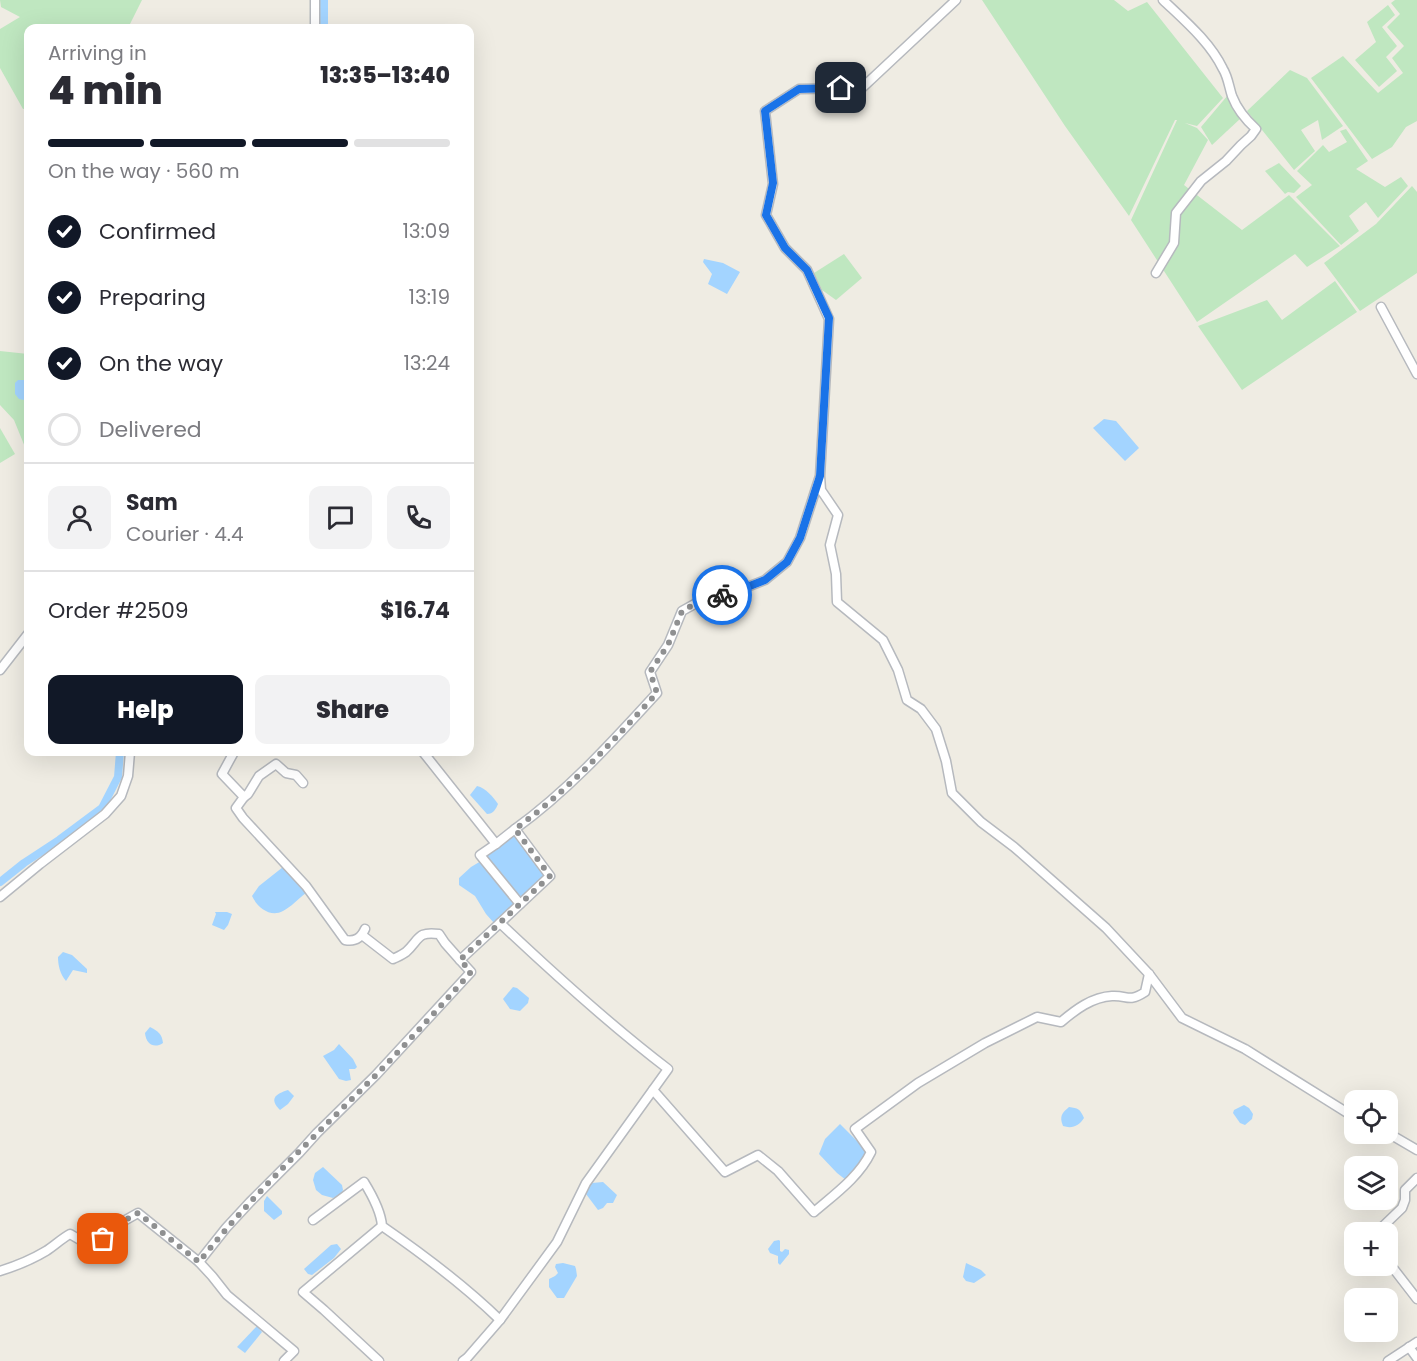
<!DOCTYPE html>
<meta charset="utf-8">
<style>
body{margin:0;font-family:Poppins,sans-serif;background:#f2f2f3;color:#2b2b33;height:100vh;display:flex;flex-direction:column;font-size:22px;white-space:nowrap}
*{box-sizing:border-box;margin:0}
p{font-size:20px;color:#7c7c81}
.icon{flex:none;width:33px;height:33px;fill:none;stroke:currentColor;stroke-width:2;stroke-linecap:round;stroke-linejoin:round}
.map{position:relative;flex:1;overflow:hidden}
.panel{position:absolute;left:24px;top:24px;width:450px;height:732px;display:flex;flex-direction:column;background:#fff;border-radius:12px;box-shadow:0 6px 24px #0002}
.panel>*{flex:none}
.tools{position:absolute;left:1344px;top:1090px;display:grid;gap:12px}
.tools a{display:grid;place-items:center;width:54px;height:54px;border-radius:12px;background:#fff;box-shadow:0 6px 24px #0002;font-size:30px}
.pin{position:absolute;display:grid;place-items:center;width:51px;height:51px;color:#fff;margin:-26px;border-radius:12px;box-shadow:0 3px 9px #0006}
.courier{position:absolute;display:grid;place-items:center;width:60px;height:60px;margin:-30px;border:4px solid #1a73e8;border-radius:50%;background:#fff;color:#222;box-shadow:0 2px 8px #0007}
.overview em{font-style:normal;font-weight:800}
.overview div{display:flex;flex-direction:column-reverse}
.overview{display:flex;align-items:center;justify-content:space-between;height:102px;padding:0 24px}
h1{font-size:39px;font-weight:800;line-height:45px}
.bar{display:grid;grid-template-columns:repeat(4,1fr);gap:9px 6px;align-content:center;height:72px;padding:0 24px}
.bar i{height:8px;border-radius:4px;background:#e1e1e2}
.bar .current{background:#111827}
.bar p{grid-column:span 4}
.line{display:flex;align-items:center;gap:15px;padding:0 24px;border-top:2px solid #e1e1e2}
.line div{flex:1}
.round{display:grid;place-items:center;flex:none;width:63px;height:63px;border-radius:12px;background:#f2f2f3}
ol{padding:0 24px;list-style:none}
li{display:flex;align-items:center;gap:18px;height:66px}
li p{margin-inline-start:auto}
li .icon{padding:6px;border-radius:50%;background:#111827;color:#fff;stroke-width:4}
li:last-child{color:#7c7c81}
li i{width:33px;height:33px;border:3px solid #e1e1e2;border-radius:50%}
.button{display:flex;gap:12px;margin-top:auto;padding:12px 24px}
.button a{flex:1;height:69px;border-radius:12px;background:#111827;color:#fff;font-size:24px;font-weight:800;line-height:69px;text-align:center}
.button a+a{background:#f2f2f3;color:#2b2b33}
.map>svg:first-child{display:block}
</style>
<div class="map">
<svg width="1417" height="1361" viewBox="0 0 1417 1361">
<rect width="100%" height="100%" fill="#efece3"/>
<!-- green -->
<g fill="#bfe7c0">
<polygon points="0,0 142,0 128,28 28,28 28,108 23,109 0,68 0,29 20,17 1,7"/>
<polygon points="982,0 1114,0 1128,11 1147,2 1223,98 1197,126 1185,123 1197,128 1208,140 1184,185 1242,230 1289,195 1340,246 1307,267 1295,254 1197,322 1131,220 1177,120 1175,120 1129,216 1065,126"/>
<polygon points="1395,0 1417,0 1417,121 1406,127 1392,147 1372,159 1311,78 1343,56 1378,93 1403,73 1392,58 1404,46 1387,27 1400,14 1391,3"/>
<polygon points="1388,5 1395,15 1382,27 1397,46 1386,57 1397,71 1379,87 1355,60 1376,42 1367,22"/>
<polygon points="1290,70 1307,78 1343,126 1322,140 1318,120 1301,130 1315,151 1294,170 1247,111"/>
<polygon points="1228,95 1241,118 1212,145 1201,127"/>
<polygon points="1346,129 1368,161 1356,169 1385,187 1401,177 1408,186 1378,218 1366,202 1349,216 1359,231 1341,245 1296,197 1312,185 1297,171 1323,145 1329,152 1347,142 1340,131"/>
<polygon points="1279,163 1301,186 1294,193 1288,192 1285,194 1265,171"/>
<polygon points="1412,186 1417,192 1417,273 1360,311 1324,263 1376,224"/>
<polygon points="844,254 862,278 836,300 822,290 814,273"/>
<polygon points="1335,281 1357,312 1242,390 1198,326 1267,300 1282,320"/>
<polygon points="0,351 28,354 28,451 27,452 14,420 0,405"/>
<polygon points="0,428 15,454 0,463"/>
</g>
<!-- water -->
<g fill="#a3d4ff">
<polygon points="704,259 723,263 740,272 727,294 708,284 712,274 703,262"/>
<polygon points="18,380 24,380 28,382 28,396 24,400 19,399 15,394 15,383"/>
<polygon points="1104,419 1116,421 1139,448 1125,461 1093,428"/>
<path d="M477 786C486 788 493 797 498 804 496 809 493 814 487 814L470 795Z"/>
<polygon points="513,833 546,876 521,900 484,855"/>
<polygon points="481,861 516,903 507,912 494,923 486,914 475,896 459,885 459,878 471,867"/>
<path d="M283 867 306 893C298 899 291 907 283 911 270 918 257 907 252 896L259 886Z"/>
<polygon points="215,912 227,912 232,914 228,925 224,930 212,925 216,914"/>
<path d="M63 952 72 955 87 969V973L73 970 66 981C60 974 58 965 58 957Z"/>
<polygon points="513,987 517,988 529,998 528,1003 520,1011 510,1009 503,999"/>
<path d="M150 1027C158 1031 162 1034 163 1043 154 1049 146 1044 145 1033Z"/>
<polygon points="339,1044 353,1059 357,1067 355,1069 349,1069 351,1080 346,1081 339,1079 323,1056 334,1050"/>
<path d="M288 1090 294 1096 288 1104 280 1110C269 1099 275 1094 288 1090Z"/>
<polygon points="1244,1105 1249,1108 1253,1114 1252,1119 1245,1125 1240,1123 1233,1113 1234,1110"/>
<path d="M1069 1107C1078 1108 1080 1109 1084 1118 1079 1126 1072 1129 1063 1126 1059 1116 1062 1113 1069 1107Z"/>
<polygon points="840,1124 868,1152 864,1161 846,1180 837,1173 819,1154 825,1139"/>
<polygon points="323,1167 342,1185 343,1190 341,1194 333,1198 322,1195 316,1190 313,1180 315,1173"/>
<polygon points="603,1182 617,1195 613,1203 607,1203 603,1208 598,1210 586,1194 587,1189 592,1183"/>
<polygon points="267,1196 282,1211 282,1214 274,1220 264,1211 264,1201"/>
<polygon points="779,1240 780,1241 780,1251 782,1252 785,1249 789,1250 789,1254 780,1265 778,1263 778,1256 770,1253 768,1249 774,1241"/>
<polygon points="337,1244 341,1249 334,1258 312,1275 308,1274 304,1269 331,1245"/>
<polygon points="563,1263 575,1266 576,1269 577,1276 564,1298 557,1298 549,1287 549,1279 555,1276 558,1273 555,1267 556,1264"/>
<polygon points="966,1263 981,1270 986,1275 974,1283 966,1281 963,1277"/>
<polygon points="257,1326 262,1332 245,1353 237,1347"/>
</g>
<g fill="none" stroke-linecap="round" stroke-linejoin="round">
<!-- canal -->
<g stroke="#a3d4ff" stroke-width="8">
<polyline points="324,28 324,0"/>
<polyline points="0,882 24,863 59,840 102,808 118,777 120,752"/>
</g>
<!-- minor casing -->
<g stroke="#b6b9be" stroke-width="11">
<g id="minor">
<polyline points="956,0 862,88 799,89 765,111 773,184 766,215 785,248 807,270 829,319 820,476 821,490 838,515 830,545 836,574 837,602 883,640 898,670 907,700 921,709 936,729 946,761 952,793 981,822 1014,847 1106,928 1149,974 1182,1018 1245,1049 1354,1117"/>
<polyline points="315,28 315,0"/>
<path d="M1156 273 1174 243 1176 213 1201 181 1226 161 1241 145 1251 136 1256 129C1246 120 1237 109 1232 96 1229 87 1228 77 1223 69 1210 42 1185 21 1163 0"/>
<polyline points="1381,307 1417,374"/>
<polyline points="0,670 28,634"/>
<polyline points="234,752 222,774 244,797 248,794 259,776 276,764 286,773 296,775 303,783"/>
<polyline points="423,752 496,844 480,855 520,904"/>
<path d="M244 797 236 808 243 818 306 886 345 940C355 942 361 938 365 929"/>
<polyline points="496,844 515,829"/>
<polyline points="0,897 40,864 105,814 121,796 128,776 130,752"/>
<path d="M362 935 393 959C397 957 402 955 406 952 420 939 417 931 439 934L445 943 460 960 500 923"/>
<path d="M653 1090 725 1172 758 1155 778 1171 814 1212C835 1194 859 1177 871 1152L855 1129 918 1083 985 1043 1037 1017 1061 1022C1075 1010 1092 997 1112 996 1128 995 1128 1003 1145 992L1149 974"/>
<polyline points="1388,1133 1417,1150"/>
<path d="M313 1220 364 1182C372 1195 381 1211 382 1226 424 1255 463 1284 500 1320L557 1242 586 1183 668 1069C609 1024 554 974 500 923L550 876 515 829C568 791 613 741 657 693L650 672 668 645 682 611 700 601 737 591 765 580 787 562 800 538 819 479"/>
<polyline points="1376,1233 1402,1208 1405,1200 1405,1190 1417,1178"/>
<polyline points="1388,1263 1393,1268 1417,1299"/>
<path d="M0 1271C16 1266 31 1260 46 1251 54 1246 61 1239 70 1234L82 1241 91 1249 122 1222 138 1213 199 1262"/>
<polyline points="1409,1347 1417,1358"/>
<polyline points="284,1361 294,1351 227,1295 212,1276 199,1262 226,1228 250,1202 299,1153 317,1133 376,1075 471,972 460,960"/>
<polyline points="379,1361 324,1310 303,1292 382,1226"/>
<polyline points="463,1361 467,1358 500,1320"/>
<polyline points="1388,1361 1417,1342"/>
</g>
</g>
<!-- minor -->
<use href="#minor" stroke="#fff" stroke-width="8"/>
</g>
<g fill="none" stroke-linecap="round" stroke-linejoin="round">
<!-- done -->
<path stroke="#8f9091" stroke-width="6" stroke-dasharray="0 10.8" d="M103 1239 122 1222 138 1213 199 1262C252 1195 315 1136 375 1076 408 1042 440 1007 471 972L460 960 550 876 515 829C568 791 613 741 657 693L650 672 668 645 682 611 700 601 722 595"/>
<!-- route -->
<polyline stroke="#1a73e8" stroke-width="8" points="722,595 737,591 765,580 787,562 800,538 820,476 829,318 807,270 785,248 766,215 773,183 765,111 799,89 841,88"/>
</g>
</svg>
<div class="tools">
<a><svg class="icon" aria-label="locate" viewBox="0 0 24 24"><circle cx="12" cy="12" r="6"/><path d="M12 2v4M12 18v4M2 12h4M18 12h4"/></svg></a>
<a><svg class="icon" aria-label="layers" viewBox="0 0 24 24"><path d="M12 4l9 5-9 5-9-5zM3 14l9 5 9-5"/></svg></a>
<a>+</a>
<a>−</a>
</div>
<div class="pin" style="left:103px;top:1239px;background:#ea580c"><svg class="icon" aria-label="bag" viewBox="0 0 24 24"><path d="M5 8h14l-1 12H6zM9 8a3 3 0 0 1 6 0"/></svg></div>
<div class="pin" style="left:841px;top:88px;background:#1f2937"><svg class="icon" aria-label="home" viewBox="0 0 24 24"><path d="M3 11l9-7 9 7M6 9v11h12V9"/></svg></div>
<div class="courier" style="left:722px;top:595px"><svg class="icon" aria-label="bike" viewBox="0 0 24 24"><circle cx="6" cy="16" r="4"/><circle cx="18" cy="16" r="4"/><path d="M6 16l4-8h5l3 8M10 8l3 8H6M13 5h3"/></svg></div>
<section class="panel">
<div class="overview"><div><h1>4 min</h1><p>Arriving in</p></div><em>13:35–13:40</em></div>
<div class="bar"><i class="current"></i><i class="current"></i><i class="current"></i><i></i><p>On the way · 560 m</p></div>
<ol>
<li><svg class="icon" aria-label="check" viewBox="0 0 24 24"><path d="M5 12l5 5 9-10"/></svg>Confirmed<p>13:09</p></li>
<li><svg class="icon" aria-label="check" viewBox="0 0 24 24"><path d="M5 12l5 5 9-10"/></svg>Preparing<p>13:19</p></li>
<li><svg class="icon" aria-label="check" viewBox="0 0 24 24"><path d="M5 12l5 5 9-10"/></svg>On the way<p>13:24</p></li>
<li><i></i>Delivered</li>
</ol>
<div class="line" style="height:108px"><a class="round"><svg class="icon" aria-label="person" viewBox="0 0 24 24"><circle cx="12" cy="8" r="4"/><path d="M4 21q1-7 8-7t8 7"/></svg></a><div><b>Sam</b><p>Courier · 4.4</p></div><a class="round"><svg class="icon" aria-label="chat" viewBox="0 0 24 24"><path d="M4 5h16v11H9l-5 4z"/></svg></a><a class="round"><svg class="icon" aria-label="phone" viewBox="0 0 24 24"><path d="M5 4h4l2 5-3 2q2 4 5 5l2-3 5 2v4C11 20 4 13 5 4z"/></svg></a></div>
<div class="line" style="height:78px"><div>Order #2509</div><b>$16.74</b></div>
<div class="button"><a>Help</a><a>Share</a></div>
</section>
</div>
